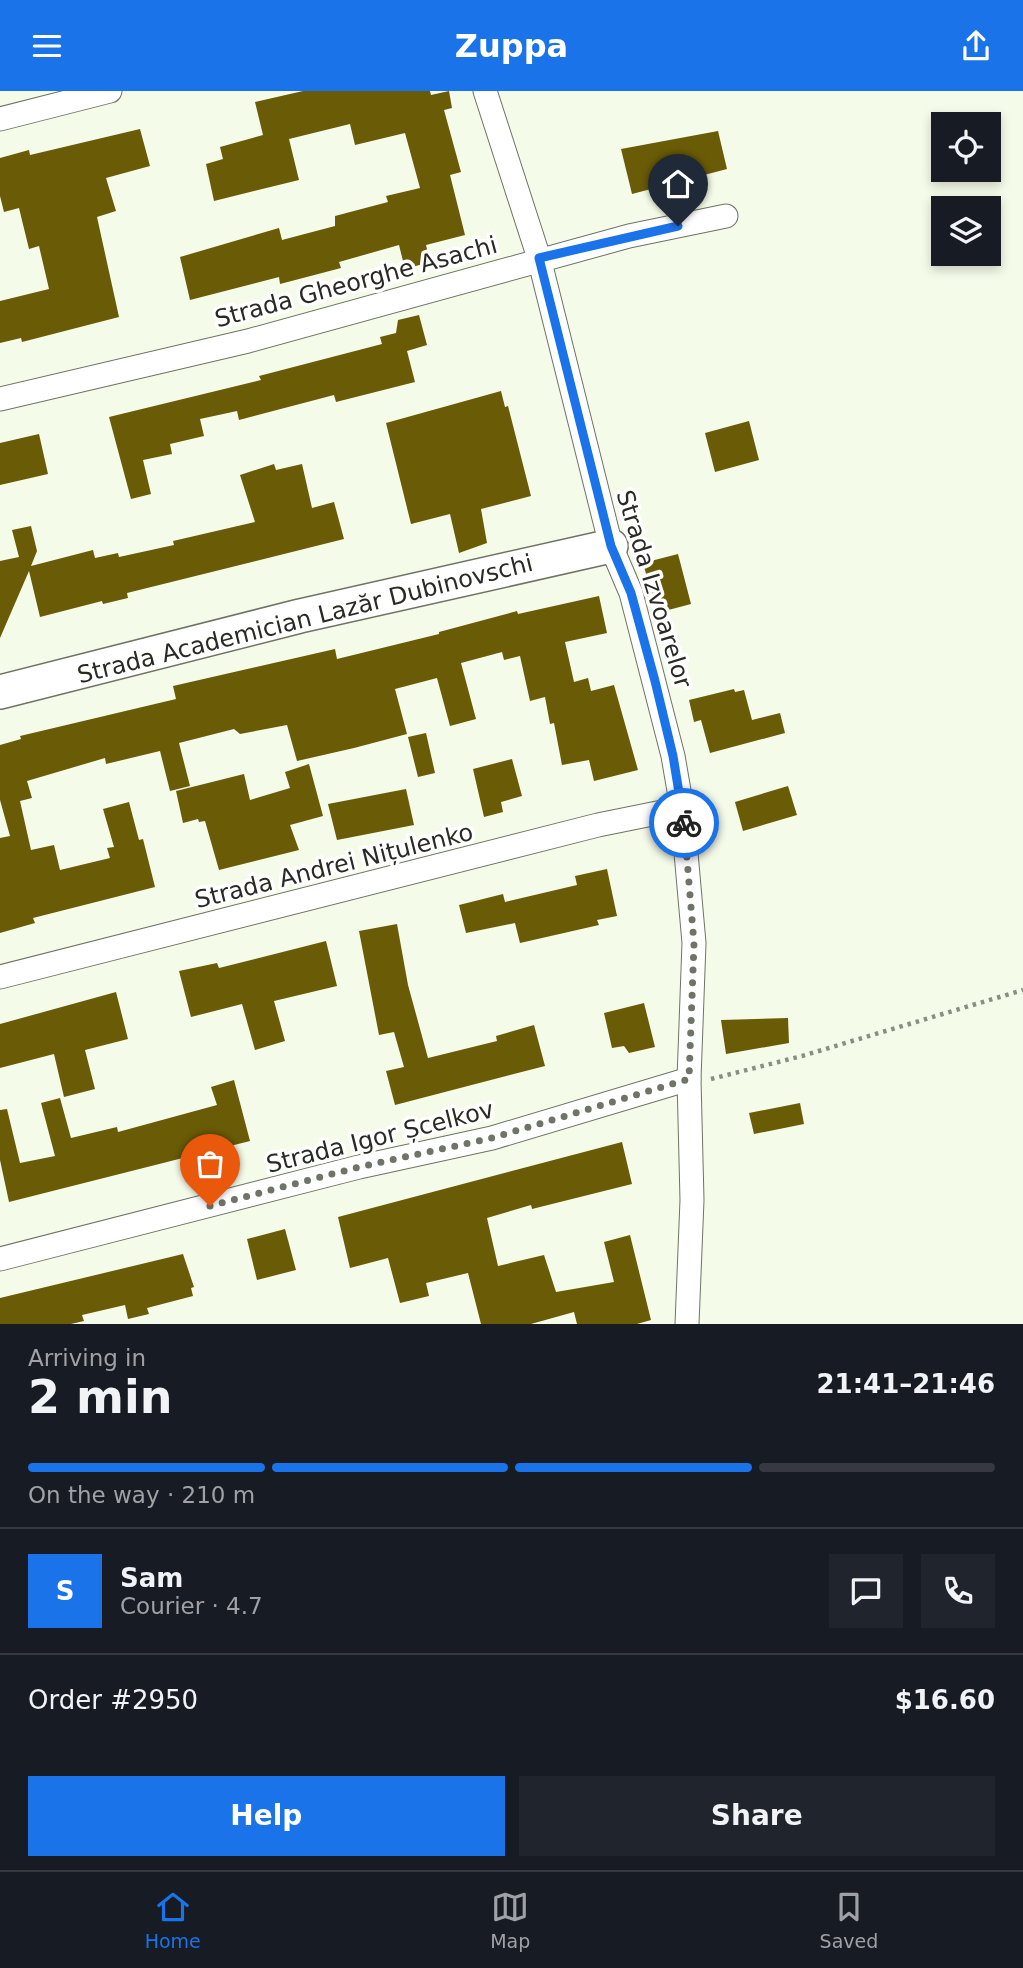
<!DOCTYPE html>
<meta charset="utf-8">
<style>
body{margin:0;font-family:"DejaVu Sans",sans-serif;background:#20242c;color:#f1f3f6;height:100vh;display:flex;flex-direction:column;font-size:26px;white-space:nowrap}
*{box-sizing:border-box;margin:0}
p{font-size:23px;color:#9ea1a6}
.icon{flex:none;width:38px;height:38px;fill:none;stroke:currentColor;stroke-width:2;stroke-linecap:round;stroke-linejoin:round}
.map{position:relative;height:1233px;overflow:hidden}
.side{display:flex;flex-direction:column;background:#171b24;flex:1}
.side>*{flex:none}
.buttons{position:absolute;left:931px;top:21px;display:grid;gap:14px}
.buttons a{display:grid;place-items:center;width:70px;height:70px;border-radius:0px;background:#171b24;box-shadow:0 4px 10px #0003;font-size:35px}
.pin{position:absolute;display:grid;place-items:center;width:60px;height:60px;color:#fff;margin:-72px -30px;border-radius:50% 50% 50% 0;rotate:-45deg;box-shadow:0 0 7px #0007}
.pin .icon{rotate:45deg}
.courier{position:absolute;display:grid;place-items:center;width:70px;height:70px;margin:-35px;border:5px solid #1a73e8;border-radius:50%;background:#fff;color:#222;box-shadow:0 2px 9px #0007}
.headline em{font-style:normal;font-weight:700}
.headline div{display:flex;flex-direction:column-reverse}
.headline{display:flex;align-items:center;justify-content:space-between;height:119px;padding:0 28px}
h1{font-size:46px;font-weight:700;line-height:52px}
.bar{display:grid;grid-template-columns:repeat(4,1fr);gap:10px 7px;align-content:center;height:84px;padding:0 28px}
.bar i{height:9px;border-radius:5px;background:#363941}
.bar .current{background:#1a73e8}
.bar p{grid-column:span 4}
.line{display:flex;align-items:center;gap:18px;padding:0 28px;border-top:2px solid #363941}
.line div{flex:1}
.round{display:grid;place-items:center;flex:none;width:74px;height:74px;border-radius:0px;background:#20242c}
.action{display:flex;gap:14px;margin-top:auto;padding:14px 28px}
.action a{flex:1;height:80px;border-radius:0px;background:#1a73e8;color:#fff;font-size:28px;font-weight:700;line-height:80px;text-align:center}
.action a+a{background:#20242c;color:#f1f3f6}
header{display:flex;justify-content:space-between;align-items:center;height:91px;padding:0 28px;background:#1a73e8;color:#fff;font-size:32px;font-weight:700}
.menu{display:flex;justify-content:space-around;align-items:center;height:98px;border-top:2px solid #363941;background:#171b24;font-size:19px;color:#9ea1a6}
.menu a{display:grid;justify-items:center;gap:4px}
.menu .current{color:#1a73e8}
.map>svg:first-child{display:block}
</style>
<header><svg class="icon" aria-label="menu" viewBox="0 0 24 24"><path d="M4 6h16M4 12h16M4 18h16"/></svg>Zuppa<svg class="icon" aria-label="share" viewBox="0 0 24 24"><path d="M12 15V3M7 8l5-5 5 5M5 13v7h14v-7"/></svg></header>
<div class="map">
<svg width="1023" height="1233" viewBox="0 0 1023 1233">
<rect width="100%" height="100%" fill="#f5fbe9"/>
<!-- building -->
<g fill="#6a5b06">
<polygon points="303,0 430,0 431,4 449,0 452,17 444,19 461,81 450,84 465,144 426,154 430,171 405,178 399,154 339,171 341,177 280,193 279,186 190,209 180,166 279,137 282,149 335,135 335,125 388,111 386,105 420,97 405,42 355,54 350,33 289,48 299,89 214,110 206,73 223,68 220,56 263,44 255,11"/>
<polygon points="140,38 150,75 106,87 116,120 97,126 119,226 22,251 21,247 0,252 0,210 49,198 39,155 29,158 19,117 4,121 0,105 0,67 29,59 30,64"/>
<polygon points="718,40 727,78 632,103 621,58"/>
<polygon points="419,224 427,254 407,260 415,291 336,311 334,304 239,329 237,320 200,328 204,345 170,353 172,363 143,369 151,403 131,408 109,326 261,289 259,285 382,253 380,246 396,242 398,229"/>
<polygon points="501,300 505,316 508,315 531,405 481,418 487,452 459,462 450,423 411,433 386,332"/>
<polygon points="749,330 759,369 715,381 705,342"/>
<polygon points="39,343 48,383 0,394 0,352"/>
<polygon points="274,373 276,379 302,373 312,417 334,411 344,448 127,502 128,507 103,513 102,510 40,526 29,480 0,547 0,470 19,466 12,439 31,435 37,460 31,475 93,459 95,467 118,462 119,466 174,454 173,450 255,431 240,384"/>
<polygon points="678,463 691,513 657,522 643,472"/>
<polygon points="599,505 607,542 565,551 574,591 588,587 591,600 614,594 638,679 594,690 589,669 562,674 554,632 550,633 545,606 530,610 520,565 504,569 502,561 461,572 476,628 450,635 437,587 395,598 407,643 354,657 297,670 287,634 240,643 234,638 179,652 190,695 170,700 160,660 106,673 105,667 27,690 32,707 20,710 31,759 54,754 60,779 110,767 107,757 114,756 103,718 129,711 139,749 143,748 155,796 33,827 35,832 0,842 0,747 10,745 0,709 0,654 21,648 20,645 176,608 173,595 335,558 337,568 439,543 439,541 517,520 518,523"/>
<polygon points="734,598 735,601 744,599 752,629 780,622 785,642 710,662 701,629 694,631 689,609"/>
<polygon points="426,642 435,682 418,686 408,646"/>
<polygon points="512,668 522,705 501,711 503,721 484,726 473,678"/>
<polygon points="309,673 323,725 290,734 299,759 219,779 205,730 199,731 198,728 183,732 176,700 244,683 250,709 290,697 285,681"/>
<polygon points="788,695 797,724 743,740 735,711"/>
<polygon points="406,698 414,734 337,749 328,713"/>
<polygon points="607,778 617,825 597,829 599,834 520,852 515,832 466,842 459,814 503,803 505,811 577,794 575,785"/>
<polygon points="397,833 408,894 428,967 497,950 496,945 534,934 545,975 395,1014 386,980 404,976 394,941 379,944 359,840"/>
<polygon points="326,850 337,895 274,910 285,950 255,959 242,913 191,926 179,880 217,872 219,877"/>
<polygon points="116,901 128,948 85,959 95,998 64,1006 54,963 0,977 0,933"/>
<polygon points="644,912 655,956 629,962 624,955 612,957 604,922"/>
<polygon points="788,927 789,952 726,963 721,929"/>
<polygon points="234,989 250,1050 9,1111 0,1069 0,1019 7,1018 20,1072 55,1065 41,1012 60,1007 71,1047 117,1036 118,1041 217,1014 211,996"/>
<polygon points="800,1012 804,1033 754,1043 749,1022"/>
<polygon points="622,1051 632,1093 532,1118 531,1114 487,1127 498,1175 544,1164 556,1201 614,1191 604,1151 630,1144 651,1229 637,1233 577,1233 574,1221 531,1233 481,1233 468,1182 426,1192 429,1205 400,1212 388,1167 350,1177 338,1126"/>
<polygon points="285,1138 296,1179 257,1189 247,1148"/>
<polygon points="183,1163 194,1196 191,1197 193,1205 147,1217 149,1223 128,1228 125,1214 82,1224 84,1230 71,1233 0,1233 0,1207"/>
</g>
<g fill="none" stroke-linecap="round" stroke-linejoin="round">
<!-- street casing -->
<g stroke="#6e7464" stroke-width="25">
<g id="street">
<polyline points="485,0 539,167 611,455 631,502 673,665 682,717 694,852 689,988 692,1109 687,1233"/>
<polyline points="0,28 110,0"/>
<polyline points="0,308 248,250 629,145 726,125"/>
<polyline points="0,886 598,734 682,717"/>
<polyline points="0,1168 359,1076 492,1047 689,988"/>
</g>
</g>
<!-- secondary casing -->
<g stroke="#6e7464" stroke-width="36">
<polyline id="secondary" points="0,601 300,525 611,455"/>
</g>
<!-- path -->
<polyline stroke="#8a8d81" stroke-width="4.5" stroke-dasharray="3.5 5" stroke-linecap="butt" points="711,988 802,965 1023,899"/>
<!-- street -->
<use href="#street" stroke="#fff" stroke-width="23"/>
<!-- secondary -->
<use href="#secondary" stroke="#fff" stroke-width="33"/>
</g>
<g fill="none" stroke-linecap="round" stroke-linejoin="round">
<!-- done -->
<polyline stroke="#707368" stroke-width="7" stroke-dasharray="0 12.6" points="210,1115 359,1076 492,1047 689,988 694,852 684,732"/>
<!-- route -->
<polyline stroke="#1a73e8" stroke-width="9" points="678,135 539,167 611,455 631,502 655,590 673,665 684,732"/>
</g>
<g text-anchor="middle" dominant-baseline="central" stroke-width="7" stroke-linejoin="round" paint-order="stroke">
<!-- street labels -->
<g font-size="24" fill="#282a23" stroke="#fff">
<text transform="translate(356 191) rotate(-15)">Strada Gheorghe Asachi</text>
<text transform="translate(654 498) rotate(73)">Strada Izvoarelor</text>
<text transform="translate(305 528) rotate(-14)">Strada Academician Lazăr Dubinovschi</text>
<text transform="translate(334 775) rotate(-14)">Strada Andrei Nițulenko</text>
<text transform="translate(380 1046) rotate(-14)">Strada Igor Șсelkov</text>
</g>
</g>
</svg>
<div class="buttons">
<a><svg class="icon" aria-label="locate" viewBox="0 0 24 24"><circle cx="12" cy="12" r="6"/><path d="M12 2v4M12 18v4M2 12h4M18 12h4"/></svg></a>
<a><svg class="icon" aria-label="layers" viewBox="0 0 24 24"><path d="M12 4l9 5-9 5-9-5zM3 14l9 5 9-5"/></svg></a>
</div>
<div class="pin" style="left:210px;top:1115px;background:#ea580c"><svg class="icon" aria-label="bag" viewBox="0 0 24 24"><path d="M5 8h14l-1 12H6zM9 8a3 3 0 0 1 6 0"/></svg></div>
<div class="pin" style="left:678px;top:135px;background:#1f2937"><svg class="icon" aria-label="home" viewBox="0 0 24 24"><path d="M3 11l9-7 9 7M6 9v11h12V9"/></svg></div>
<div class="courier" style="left:684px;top:732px"><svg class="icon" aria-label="bike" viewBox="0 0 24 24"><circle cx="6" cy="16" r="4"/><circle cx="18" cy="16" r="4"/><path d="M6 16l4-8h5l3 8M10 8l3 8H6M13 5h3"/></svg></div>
</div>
<section class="side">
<div class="headline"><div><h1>2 min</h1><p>Arriving in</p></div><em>21:41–21:46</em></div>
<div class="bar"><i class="current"></i><i class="current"></i><i class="current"></i><i></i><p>On the way · 210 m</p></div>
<div class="line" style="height:126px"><b class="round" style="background:#1a73e8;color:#fff">S</b><div><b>Sam</b><p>Courier · 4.7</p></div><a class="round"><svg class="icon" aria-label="chat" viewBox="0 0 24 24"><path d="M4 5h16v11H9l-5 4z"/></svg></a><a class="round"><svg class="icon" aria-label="phone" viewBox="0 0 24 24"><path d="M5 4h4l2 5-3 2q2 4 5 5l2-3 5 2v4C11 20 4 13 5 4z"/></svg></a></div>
<div class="line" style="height:91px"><div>Order #2950</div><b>$16.60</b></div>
<div class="action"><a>Help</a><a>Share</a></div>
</section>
<nav class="menu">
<a class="current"><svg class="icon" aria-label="home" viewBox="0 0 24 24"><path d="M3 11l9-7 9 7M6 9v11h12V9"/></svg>Home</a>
<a><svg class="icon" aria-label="map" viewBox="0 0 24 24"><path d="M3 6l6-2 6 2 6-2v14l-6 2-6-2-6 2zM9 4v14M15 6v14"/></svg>Map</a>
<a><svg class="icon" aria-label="saved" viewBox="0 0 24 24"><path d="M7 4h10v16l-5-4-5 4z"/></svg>Saved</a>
</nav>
